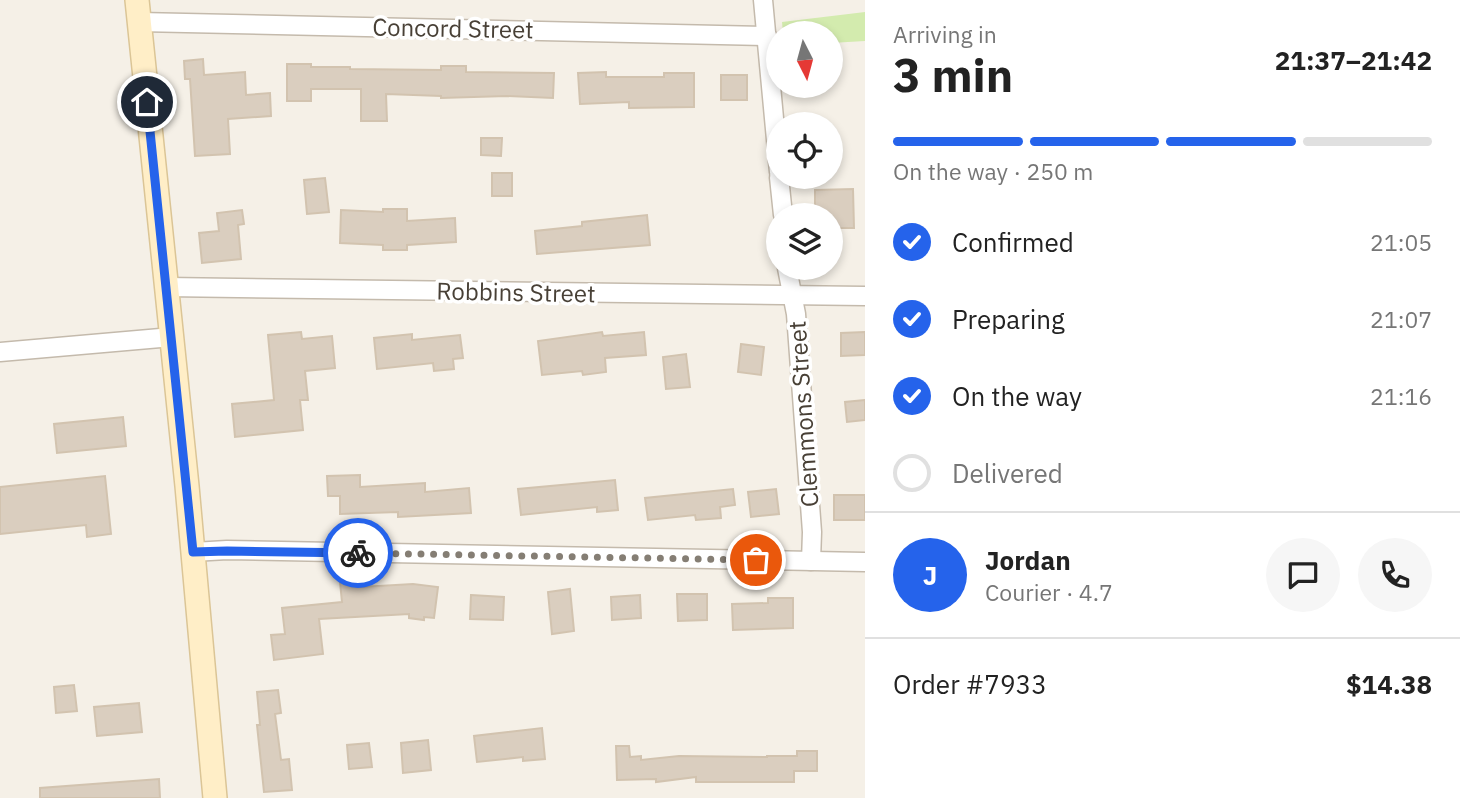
<!DOCTYPE html>
<meta charset="utf-8">
<style>
body{margin:0;font-family:"IBM Plex Sans",sans-serif;background:#f6f6f6;color:#222;height:100vh;display:flex;flex-direction:column;font-size:26px;white-space:nowrap}
*{box-sizing:border-box;margin:0}
p{font-size:23px;color:#767676}
.icon{flex:none;width:38px;height:38px;fill:none;stroke:currentColor;stroke-width:2;stroke-linecap:round;stroke-linejoin:round}
.map{position:relative;flex:1;overflow:hidden}
.drawer{display:flex;flex-direction:column;background:#fff;width:595px}
.drawer>*{flex:none}
.needle{width:46px;rotate:174deg}
.controls{position:absolute;left:766px;top:21px;display:grid;gap:14px}
.controls a{display:grid;place-items:center;width:77px;height:77px;border-radius:50%;background:#fff;box-shadow:0 4px 10px #0003;font-size:35px}
.pin{position:absolute;display:grid;place-items:center;width:60px;height:60px;color:#fff;margin:-30px;border:4px solid #fff;border-radius:50%;box-shadow:0 2px 7px #0007}
.courier{position:absolute;display:grid;place-items:center;width:70px;height:70px;margin:-35px;border:5px solid #2563eb;border-radius:50%;background:#fff;color:#222;box-shadow:0 2px 9px #0007}
.headline em{font-style:normal;font-weight:800}
.headline div{display:flex;flex-direction:column-reverse}
.headline{display:flex;align-items:center;justify-content:space-between;height:119px;padding:0 28px}
h1{font-size:46px;font-weight:800;line-height:52px}
.bar{display:grid;grid-template-columns:repeat(4,1fr);gap:10px 7px;align-content:center;height:84px;padding:0 28px}
.bar i{height:9px;border-radius:5px;background:#e0e0e0}
.bar .on{background:#2563eb}
.bar p{grid-column:span 4}
.line{display:flex;align-items:center;gap:18px;padding:0 28px;border-top:2px solid #e0e0e0}
.line div{flex:1}
.round{display:grid;place-items:center;flex:none;width:74px;height:74px;border-radius:37px;background:#f6f6f6}
ol{padding:0 28px;list-style:none}
li{display:flex;align-items:center;gap:21px;height:77px}
li p{margin-inline-start:auto}
li .icon{padding:7px;border-radius:50%;background:#2563eb;color:#fff;stroke-width:4}
li:last-child{color:#767676}
li i{width:38px;height:38px;border:4px solid #e0e0e0;border-radius:50%}
main{display:flex;flex:1;min-height:0}
.map>svg:first-child{display:block}
</style>
<main>
<div class="map">
<svg width="865" height="798" viewBox="0 0 865 798">
<rect width="100%" height="100%" fill="#f5f0e7"/>
<!-- green -->
<polygon fill="#d3ebae" points="865,12 865,41 831,43 831,33 783,33 782,22"/>
<!-- building -->
<g fill="#dacebf" stroke="#d2c3af" stroke-width="2">
<polygon points="203,59 204,75 245,72 246,95 270,93 271,116 228,119 230,154 195,156 190,79 185,79 184,61"/>
<polygon points="287,64 311,64 311,67 350,67 350,69 441,70 441,66 466,66 466,72 554,73 553,98 507,96 441,98 441,96 386,94 387,121 361,121 361,89 311,89 311,101 287,101"/>
<polygon points="606,72 606,77 664,77 664,73 694,73 694,107 629,108 629,102 580,104 578,73"/>
<rect x="721" y="75" width="26" height="25"/>
<polygon points="481,138 502,138 501,156 481,155"/>
<rect x="492" y="173" width="20" height="23"/>
<polygon points="325,178 329,212 307,214 304,180"/>
<polygon points="853,189 854,228 831,228 831,215 815,215 815,190"/>
<polygon points="383,209 407,209 407,221 455,218 456,242 407,245 407,250 383,250 383,245 340,243 341,210 383,212"/>
<polygon points="242,210 244,224 238,225 241,259 202,263 199,233 219,231 217,213"/>
<polygon points="647,215 650,245 537,254 535,231 582,226 582,222"/>
<polygon points="301,332 302,339 332,336 335,368 305,371 308,400 300,400 303,430 235,437 232,404 274,400 268,335"/>
<polygon points="602,332 603,336 644,332 646,355 605,358 606,372 583,375 582,371 542,375 538,341"/>
<polygon points="865,332 865,355 841,356 841,333"/>
<polygon points="412,334 412,340 460,335 463,358 453,359 454,369 434,371 433,363 377,369 374,338"/>
<polygon points="741,344 764,347 761,375 738,372"/>
<polygon points="686,354 690,387 666,389 663,357"/>
<polygon points="865,400 865,420 847,422 845,402"/>
<polygon points="123,417 126,446 57,453 54,424"/>
<polygon points="360,475 360,487 425,483 425,492 469,488 471,513 398,517 398,512 340,514 340,496 328,496 327,476"/>
<polygon points="105,476 111,534 87,537 86,525 0,534 0,487"/>
<polygon points="615,480 618,510 597,512 597,507 521,515 518,489"/>
<polygon points="733,489 735,505 720,507 721,518 696,520 695,515 648,520 645,498"/>
<polygon points="776,489 779,514 751,517 748,492"/>
<rect x="834" y="495" width="31" height="25"/>
<polygon points="361,581 361,587 413,584 438,587 434,618 424,617 424,620 409,618 409,614 319,619 323,654 274,660 271,635 285,634 282,608 342,602 340,582"/>
<polygon points="570,589 574,631 552,634 548,592"/>
<polygon points="677,594 707,594 707,620 678,621"/>
<polygon points="471,595 504,597 503,620 470,619"/>
<polygon points="640,595 641,618 612,620 611,597"/>
<polygon points="768,598 793,598 793,628 733,630 732,604 768,603"/>
<polygon points="74,685 77,711 56,713 54,687"/>
<polygon points="278,690 281,713 275,714 281,760 289,759 292,790 264,792 257,725 260,725 257,692"/>
<polygon points="139,703 142,732 97,736 94,707"/>
<polygon points="542,728 545,759 523,761 523,757 477,762 474,736"/>
<polygon points="428,740 431,770 403,773 401,743"/>
<polygon points="369,743 372,767 349,769 347,745"/>
<polygon points="616,746 629,746 630,757 641,756 641,760 679,756 767,757 767,756 797,756 797,751 817,751 817,771 794,771 794,782 696,782 696,777 656,782 656,779 617,780"/>
<polygon points="159,779 160,798 40,798 40,788"/>
</g>
<g fill="none" stroke-linecap="round" stroke-linejoin="round">
<!-- minor casing -->
<g stroke="#c4baac" stroke-width="21">
<g id="minor">
<polyline points="763,0 779,172"/>
<polyline points="139,22 767,36"/>
<polyline points="779,177 783,215"/>
<polyline points="787,268 796,314 812,532 811,561"/>
<polyline points="166,287 865,296"/>
<polyline points="0,352 172,337"/>
<polyline points="193,552 227,550 865,562"/>
</g>
</g>
<!-- secondary casing -->
<g stroke="#dbc596" stroke-width="26">
<polyline id="secondary" points="137,0 187,486 215,798"/>
</g>
<!-- minor -->
<use href="#minor" stroke="#fff" stroke-width="18"/>
<!-- secondary -->
<use href="#secondary" stroke="#ffeec7" stroke-width="23"/>
</g>
<g fill="none" stroke-linecap="round" stroke-linejoin="round">
<!-- done -->
<polyline stroke="#857e74" stroke-width="7" stroke-dasharray="0 12.6" points="358,553 756,560"/>
<!-- route -->
<polyline stroke="#2563eb" stroke-width="9" points="147,102 193,552 227,551 358,553"/>
</g>
<g text-anchor="middle" dominant-baseline="central" stroke-width="7" stroke-linejoin="round" paint-order="stroke">
<!-- street labels -->
<g font-size="24" fill="#484036" stroke="#fff">
<text transform="translate(453 28) rotate(1)">Concord Street</text>
<text transform="translate(516 292) rotate(1)">Robbins Street</text>
<text transform="translate(803 414) rotate(-94)">Clemmons Street</text>
</g>
</g>
</svg>
<div class="controls">
<a><svg class="needle" viewBox="-14 -14 28 28"><path d="M0-13l5 13h-10z" fill="#e53935"/><path d="M0 13l5-13h-10z" fill="#767676"/></svg></a>
<a><svg class="icon" aria-label="locate" viewBox="0 0 24 24"><circle cx="12" cy="12" r="6"/><path d="M12 2v4M12 18v4M2 12h4M18 12h4"/></svg></a>
<a><svg class="icon" aria-label="layers" viewBox="0 0 24 24"><path d="M12 4l9 5-9 5-9-5zM3 14l9 5 9-5"/></svg></a>
</div>
<div class="pin" style="left:756px;top:560px;background:#ea580c"><svg class="icon" aria-label="bag" viewBox="0 0 24 24"><path d="M5 8h14l-1 12H6zM9 8a3 3 0 0 1 6 0"/></svg></div>
<div class="pin" style="left:147px;top:102px;background:#1f2937"><svg class="icon" aria-label="home" viewBox="0 0 24 24"><path d="M3 11l9-7 9 7M6 9v11h12V9"/></svg></div>
<div class="courier" style="left:358px;top:553px"><svg class="icon" aria-label="bike" viewBox="0 0 24 24"><circle cx="6" cy="16" r="4"/><circle cx="18" cy="16" r="4"/><path d="M6 16l4-8h5l3 8M10 8l3 8H6M13 5h3"/></svg></div>
</div>
<section class="drawer">
<div class="headline"><div><h1>3 min</h1><p>Arriving in</p></div><em>21:37–21:42</em></div>
<div class="bar"><i class="on"></i><i class="on"></i><i class="on"></i><i></i><p>On the way · 250 m</p></div>
<ol>
<li><svg class="icon" aria-label="check" viewBox="0 0 24 24"><path d="M5 12l5 5 9-10"/></svg>Confirmed<p>21:05</p></li>
<li><svg class="icon" aria-label="check" viewBox="0 0 24 24"><path d="M5 12l5 5 9-10"/></svg>Preparing<p>21:07</p></li>
<li><svg class="icon" aria-label="check" viewBox="0 0 24 24"><path d="M5 12l5 5 9-10"/></svg>On the way<p>21:16</p></li>
<li><i></i>Delivered</li>
</ol>
<div class="line" style="height:126px"><b class="round" style="background:#2563eb;color:#fff">J</b><div><b>Jordan</b><p>Courier · 4.7</p></div><a class="round"><svg class="icon" aria-label="chat" viewBox="0 0 24 24"><path d="M4 5h16v11H9l-5 4z"/></svg></a><a class="round"><svg class="icon" aria-label="phone" viewBox="0 0 24 24"><path d="M5 4h4l2 5-3 2q2 4 5 5l2-3 5 2v4C11 20 4 13 5 4z"/></svg></a></div>
<div class="line" style="height:91px"><div>Order #7933</div><b>$14.38</b></div>
</section>
</main>
